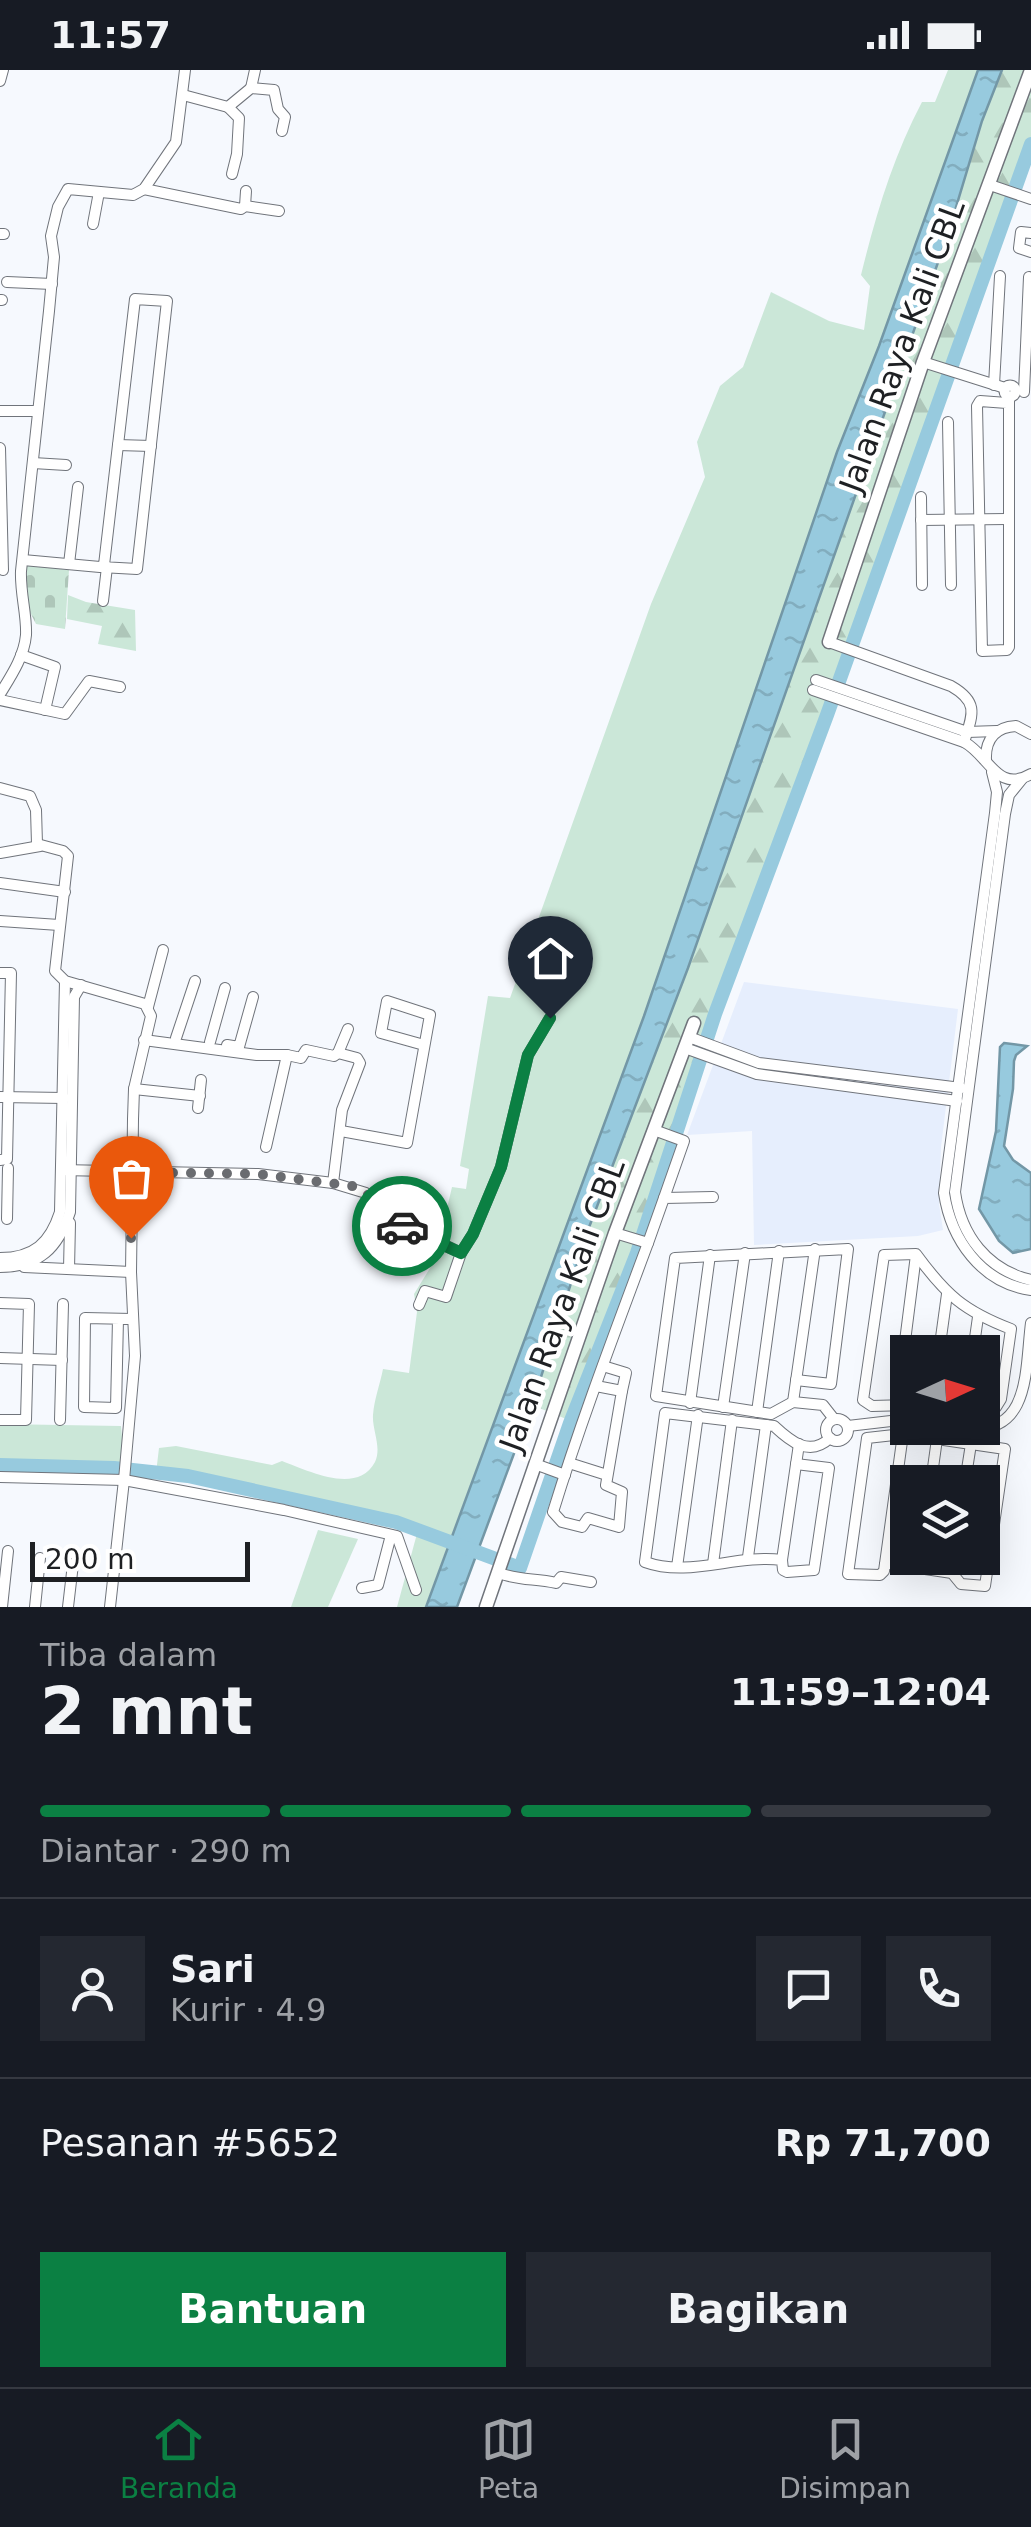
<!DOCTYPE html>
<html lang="id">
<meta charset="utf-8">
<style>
body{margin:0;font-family:"DejaVu Sans",sans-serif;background:#242831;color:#f1f3f6;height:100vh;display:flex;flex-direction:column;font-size:38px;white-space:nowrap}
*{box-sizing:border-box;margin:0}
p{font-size:32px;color:#9ea1a6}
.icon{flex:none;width:55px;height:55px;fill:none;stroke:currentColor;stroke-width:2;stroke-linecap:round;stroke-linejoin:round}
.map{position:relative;height:1537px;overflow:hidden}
.drawer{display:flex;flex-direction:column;background:#171b24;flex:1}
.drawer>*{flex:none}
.needle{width:65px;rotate:86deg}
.tools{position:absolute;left:890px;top:1265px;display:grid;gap:20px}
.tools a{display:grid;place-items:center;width:110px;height:110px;border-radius:0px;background:#171b24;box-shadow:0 10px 40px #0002;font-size:50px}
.scale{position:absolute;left:30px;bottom:25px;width:220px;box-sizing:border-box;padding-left:10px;border:5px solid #1e2023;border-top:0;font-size:28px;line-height:35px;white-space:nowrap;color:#1e2023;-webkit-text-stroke:8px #fff;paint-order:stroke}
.pin{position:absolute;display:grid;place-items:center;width:85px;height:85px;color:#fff;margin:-102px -42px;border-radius:50% 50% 50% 0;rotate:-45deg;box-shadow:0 0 10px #0007}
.pin .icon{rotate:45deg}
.courier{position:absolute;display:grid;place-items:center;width:100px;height:100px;margin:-50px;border:8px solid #0b8043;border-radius:50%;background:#fff;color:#222;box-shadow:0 2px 12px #0007}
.headline em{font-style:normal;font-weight:600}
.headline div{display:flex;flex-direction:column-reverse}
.headline{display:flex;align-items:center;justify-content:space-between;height:170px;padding:0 40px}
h1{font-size:65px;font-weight:600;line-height:75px}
.bar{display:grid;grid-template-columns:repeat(4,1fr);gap:15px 10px;align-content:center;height:120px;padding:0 40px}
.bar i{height:12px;border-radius:8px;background:#363941}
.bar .active{background:#0b8043}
.bar p{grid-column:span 4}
.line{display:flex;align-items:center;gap:25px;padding:0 40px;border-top:2px solid #363941}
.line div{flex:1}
.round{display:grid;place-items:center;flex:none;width:105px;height:105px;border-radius:0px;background:#242831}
.action{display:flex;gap:20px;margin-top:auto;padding:20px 40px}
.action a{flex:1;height:115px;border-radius:0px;background:#0b8043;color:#fff;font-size:40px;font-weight:600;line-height:115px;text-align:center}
.action a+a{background:#242831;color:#f1f3f6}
.status{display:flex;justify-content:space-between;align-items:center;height:70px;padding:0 50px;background:#171b24;direction:ltr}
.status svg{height:28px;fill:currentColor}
.dock{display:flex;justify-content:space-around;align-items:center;height:140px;border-top:2px solid #363941;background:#171b24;font-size:28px;color:#9ea1a6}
.dock a{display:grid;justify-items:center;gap:5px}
.dock .active{color:#0b8043}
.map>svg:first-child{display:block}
</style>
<div class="status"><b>11:57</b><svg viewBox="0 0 49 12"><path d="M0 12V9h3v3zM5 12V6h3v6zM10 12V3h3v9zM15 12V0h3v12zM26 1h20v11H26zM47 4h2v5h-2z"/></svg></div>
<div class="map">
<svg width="1031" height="1537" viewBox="0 0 1031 1537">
<defs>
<pattern id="forest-firs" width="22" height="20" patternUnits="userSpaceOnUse" patternTransform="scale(2.5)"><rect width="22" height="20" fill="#cbe7d8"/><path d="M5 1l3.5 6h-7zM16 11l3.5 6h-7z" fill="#aec6b9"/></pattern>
<pattern id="cemetery-stones" width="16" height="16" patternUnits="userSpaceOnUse" patternTransform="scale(2.5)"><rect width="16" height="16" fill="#cbe7d8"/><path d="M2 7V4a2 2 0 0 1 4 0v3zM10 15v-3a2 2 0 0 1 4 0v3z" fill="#aec6b9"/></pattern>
<pattern id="water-ripples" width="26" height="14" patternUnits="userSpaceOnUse" patternTransform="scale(2.5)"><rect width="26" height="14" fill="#97cade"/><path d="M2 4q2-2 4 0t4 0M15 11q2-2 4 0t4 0" fill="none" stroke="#82adbe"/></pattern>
</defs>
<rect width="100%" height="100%" fill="#f6f9fe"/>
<!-- built -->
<polygon fill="#e6eefd" points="744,912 958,939 941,1077 939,1134 943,1160 918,1166 754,1175 752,1061 687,1065"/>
<!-- green -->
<g fill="#cbe7d8">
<path d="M948 0H978L879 276 837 382 644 946 425 1537H397L418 1460 396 1452 188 1406 156 1403 159 1378 176 1376 272 1395 282 1391C307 1400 357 1426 375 1392 382 1377 372 1360 373 1345 374 1330 380 1314 383 1299L409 1303 417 1242 414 1224 435 1190 452 1117 466 1119 469 1099 460 1096 488 926 510 928 651 534 705 407 697 372 720 316 743 297 771 222 829 251 864 260 870 216 861 205C876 144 893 87 922 32H935Z"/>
<polygon points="0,1354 121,1356 125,1399 0,1395"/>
<polygon points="318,1460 358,1469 328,1537 291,1537"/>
</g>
<!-- forest -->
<g fill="url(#forest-firs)">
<polygon points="1002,0 1031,0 1031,67 571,1351 532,1335 588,1160 688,898 947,167 982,51"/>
<polygon points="68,525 86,532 135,540 136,581 98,574 102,556 67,549"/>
</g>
<!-- cemetery -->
<polygon fill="url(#cemetery-stones)" points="27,495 69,500 65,559 36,554 27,536"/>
<!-- water -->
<g fill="url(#water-ripples)" stroke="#7397a6" stroke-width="2.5">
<polygon points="978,0 1002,0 982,51 947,167 688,898 588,1160 532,1335 457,1537 426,1537 644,946 837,382 879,276"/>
<polygon points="1004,973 1027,976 1016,985 1014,991 1013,1019 1004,1076 1013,1090 1031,1103 1031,1179 1013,1183 999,1171 979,1139 996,1061 1000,977"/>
</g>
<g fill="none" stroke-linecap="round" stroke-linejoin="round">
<!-- river -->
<polyline stroke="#97cade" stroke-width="14" points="0,1395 114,1398 188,1406 396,1452 520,1498 570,1353 637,1183 715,944 827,645 1031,74"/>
<!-- minor casing -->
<g stroke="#70747b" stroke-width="12">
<g id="minor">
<polyline points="0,11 3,0"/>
<polyline points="251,18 255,0"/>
<polyline points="183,25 228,37 251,18 274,20 278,39 285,47 282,61"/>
<polyline points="228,37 239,48 237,84 232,104"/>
<polyline points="990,115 1031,129"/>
<polyline points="144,119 241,139 245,136 246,121"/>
<polyline points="245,136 279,141"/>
<polyline points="93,154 99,122"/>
<polyline points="1031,163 1021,162 1019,178 1031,182"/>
<polyline points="0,164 4,164"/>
<polyline points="7,212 52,214"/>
<polyline points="0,230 2,230"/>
<polyline points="923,292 1005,318"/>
<polyline points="994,315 1000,206"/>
<circle cx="1010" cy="321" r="5.5"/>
<polyline points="1024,322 1029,207"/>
<polyline points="1007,333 980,331 977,336 982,581 1007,580 1009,577 1009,327"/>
<polyline points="0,341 38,341"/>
<polyline points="948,352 951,515"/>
<polyline points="118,375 151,376"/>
<polyline points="0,378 3,500"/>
<polyline points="33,393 66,395"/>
<polyline points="921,427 922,515"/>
<polyline points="921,450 1007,449"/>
<polyline points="23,490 100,497 104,495 135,229 167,231 137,499 101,497"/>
<polyline points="69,494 78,417"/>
<polyline points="103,531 107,497"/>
<path d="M829 572 951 616C979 632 973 644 964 672"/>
<polyline points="21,585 55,597 45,640"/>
<polyline points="816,610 967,662 997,661"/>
<path d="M813 620 964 672C989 685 997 724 1031 704"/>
<path d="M0 624C11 606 24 587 26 565 27 545 20 523 21 501L49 241 54 187 51 166 58 137 68 119 133 125 144 119 176 72 185 0"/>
<polyline points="0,630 65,644 89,611 120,617"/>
<path d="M986 690C985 669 996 657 1016 656L1031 664"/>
<path d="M992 702 997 722 995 743 944 1123C951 1169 981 1213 1031 1220"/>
<path d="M1022 709 1009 725 1005 744 955 1122C961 1165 987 1200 1031 1210"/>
<polyline points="0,718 30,726 36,740 37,774 63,781 68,786 55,901 65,911 145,934 151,946 134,1019 133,1049 131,1202 135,1286 124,1410 0,1407"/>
<polyline points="0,783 40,776"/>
<polyline points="0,813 65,822"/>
<polyline points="0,851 59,855"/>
<polyline points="0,903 11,903 7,1089 0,1090"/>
<polyline points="148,937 163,880"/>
<polyline points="689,967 759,993 961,1018"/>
<polyline points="176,968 195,911"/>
<polyline points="144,970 257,985 287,985 266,1077"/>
<polyline points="210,972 225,918"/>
<polyline points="227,975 239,977 253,927"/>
<polyline points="685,978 757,1004 957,1031"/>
<polyline points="287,985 301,988 306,980 334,986 338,983"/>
<polyline points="134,1019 200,1026"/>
<polyline points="0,1027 64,1028"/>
<polyline points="198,1038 201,1010"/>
<polyline points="654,1060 684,1071 664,1128"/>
<polyline points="341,1061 407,1073 430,945 387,931 381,963 424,975"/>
<polyline points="61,1100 258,1104 333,1113 366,1123 373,1145 413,1160 425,1119"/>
<polyline points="333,1113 342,1040 360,993 357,988 338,983 348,959"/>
<polyline points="7,1149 8,1098"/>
<polyline points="413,1160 461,1183 446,1227 425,1221 419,1235"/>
<polyline points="648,1173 664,1128 713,1127"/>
<polyline points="395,1175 400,1155"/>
<polyline points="461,1183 473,1164 501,1097 528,985 550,948"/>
<path d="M0 1188C34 1188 50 1173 60 1142L65 911"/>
<path d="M0 1197C39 1197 58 1178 70 1142L74 927 81 915"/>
<polyline points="24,1197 131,1202"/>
<polyline points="69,1199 70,1153"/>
<polyline points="0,1233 29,1234 26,1350 0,1350"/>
<polyline points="118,1249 116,1338 84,1337 85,1248 132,1249"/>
<polyline points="939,1282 947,1224"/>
<polyline points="973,1282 978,1247"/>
<polyline points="0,1288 62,1290"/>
<polyline points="603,1296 626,1303 622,1321"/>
<polyline points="796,1310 831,1314 848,1179 675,1188 656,1326 771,1344 793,1332 823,1335 834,1349"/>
<path d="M596 1316 622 1321 606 1415 622 1422 619 1457 588 1448 582 1457 562 1452 553 1442C581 1351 615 1262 648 1173L615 1163"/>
<polyline points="793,1332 815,1179"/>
<polyline points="690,1333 710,1185"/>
<polyline points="897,1334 916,1185"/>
<path d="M908 1335 872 1336 863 1330 884 1185 916 1184C946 1225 964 1241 1011 1259L1001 1329 996 1337 982 1343"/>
<polyline points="723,1337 745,1183"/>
<polyline points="757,1342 779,1181"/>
<circle cx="837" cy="1360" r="11"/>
<polyline points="60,1350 63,1234"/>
<polyline points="848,1356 908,1349"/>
<path d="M967 1358C1031 1365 1025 1299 1031 1253"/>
<polyline points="569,1393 607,1405"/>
<polyline points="535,1394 565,1405"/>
<path d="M796 1394 829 1398 814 1500 787 1502 783 1500 782 1490C736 1484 689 1508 645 1492L665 1343 774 1356C789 1370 809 1388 830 1368"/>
<polyline points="931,1412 937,1369"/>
<polyline points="965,1412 971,1374"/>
<polyline points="748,1487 766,1355"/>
<polyline points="782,1490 799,1374"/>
<polyline points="885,1493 952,1503 961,1514 985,1516 1005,1379 903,1364 867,1368 848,1504 880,1505 884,1501 903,1364"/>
<polyline points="713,1494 732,1350"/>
<polyline points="677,1497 698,1345"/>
<path d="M499 1503C520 1511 535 1508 556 1513L561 1507 591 1512"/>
<polyline points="952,1503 954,1488"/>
<polyline points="362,1518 378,1515 391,1465"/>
<polyline points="2,1537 8,1481"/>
<polyline points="35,1537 40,1488"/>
<polyline points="68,1537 73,1494"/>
<polyline points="110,1537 124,1410 284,1440 397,1466 416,1520"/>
</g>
</g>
<!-- major casing -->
<g stroke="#70747b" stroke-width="15">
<g id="major">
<polyline points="829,572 923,292 1031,0"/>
<polyline points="486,1537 615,1163 694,953"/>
</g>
</g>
<!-- minor -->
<use href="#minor" stroke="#fff" stroke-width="10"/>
<!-- major -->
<use href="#major" stroke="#fff" stroke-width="12"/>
</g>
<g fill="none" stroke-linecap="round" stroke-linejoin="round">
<!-- done -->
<polyline stroke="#6a6c70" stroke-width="10" stroke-dasharray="0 18" points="131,1168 131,1102 258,1104 352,1116 368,1125 373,1145 402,1156"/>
<!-- route -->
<polyline stroke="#0b8043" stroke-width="12" points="402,1156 461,1183 473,1164 501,1097 528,985 550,948"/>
</g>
<g text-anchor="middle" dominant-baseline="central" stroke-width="9" stroke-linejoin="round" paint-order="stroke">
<!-- street labels -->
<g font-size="32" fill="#1e2023" stroke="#fff">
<text transform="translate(902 276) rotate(-70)">Jalan Raya Kali CBL</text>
<text transform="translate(562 1235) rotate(-70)">Jalan Raya Kali CBL</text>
</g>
</g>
</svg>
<div class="tools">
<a><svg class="needle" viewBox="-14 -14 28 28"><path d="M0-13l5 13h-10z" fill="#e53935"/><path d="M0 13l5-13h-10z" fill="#9ea1a6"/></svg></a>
<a><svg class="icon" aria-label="layers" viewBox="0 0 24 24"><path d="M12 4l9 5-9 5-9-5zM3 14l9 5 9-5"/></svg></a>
</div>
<div class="scale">200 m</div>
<div class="pin" style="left:131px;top:1168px;background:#ea580c"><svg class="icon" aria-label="bag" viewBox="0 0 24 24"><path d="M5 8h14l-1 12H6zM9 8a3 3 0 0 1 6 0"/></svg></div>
<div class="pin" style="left:550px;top:948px;background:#1f2937"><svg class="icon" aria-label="home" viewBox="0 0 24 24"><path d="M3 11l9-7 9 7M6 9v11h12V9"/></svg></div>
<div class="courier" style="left:402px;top:1156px"><svg class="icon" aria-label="car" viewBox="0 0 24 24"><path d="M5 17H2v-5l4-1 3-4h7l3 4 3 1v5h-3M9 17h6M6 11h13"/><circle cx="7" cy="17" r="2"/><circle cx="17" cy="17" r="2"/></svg></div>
</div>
<section class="drawer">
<div class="headline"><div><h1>2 mnt</h1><p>Tiba dalam</p></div><em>11:59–12:04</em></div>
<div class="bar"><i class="active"></i><i class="active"></i><i class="active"></i><i></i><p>Diantar · 290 m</p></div>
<div class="line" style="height:180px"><a class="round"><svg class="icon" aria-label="person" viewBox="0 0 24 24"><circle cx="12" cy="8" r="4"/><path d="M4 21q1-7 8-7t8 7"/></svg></a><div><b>Sari</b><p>Kurir · 4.9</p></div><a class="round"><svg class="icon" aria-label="chat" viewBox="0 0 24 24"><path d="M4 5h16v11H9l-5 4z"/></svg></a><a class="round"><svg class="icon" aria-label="phone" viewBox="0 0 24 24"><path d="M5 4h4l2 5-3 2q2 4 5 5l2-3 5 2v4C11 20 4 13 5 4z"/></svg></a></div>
<div class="line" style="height:130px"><div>Pesanan #5652</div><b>Rp 71,700</b></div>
<div class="action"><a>Bantuan</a><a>Bagikan</a></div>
</section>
<nav class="dock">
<a class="active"><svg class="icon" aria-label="home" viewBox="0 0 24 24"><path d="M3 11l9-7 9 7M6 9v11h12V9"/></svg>Beranda</a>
<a><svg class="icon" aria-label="map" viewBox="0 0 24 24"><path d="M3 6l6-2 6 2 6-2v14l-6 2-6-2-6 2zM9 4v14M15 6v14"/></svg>Peta</a>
<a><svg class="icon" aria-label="saved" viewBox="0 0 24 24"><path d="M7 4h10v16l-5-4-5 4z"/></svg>Disimpan</a>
</nav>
